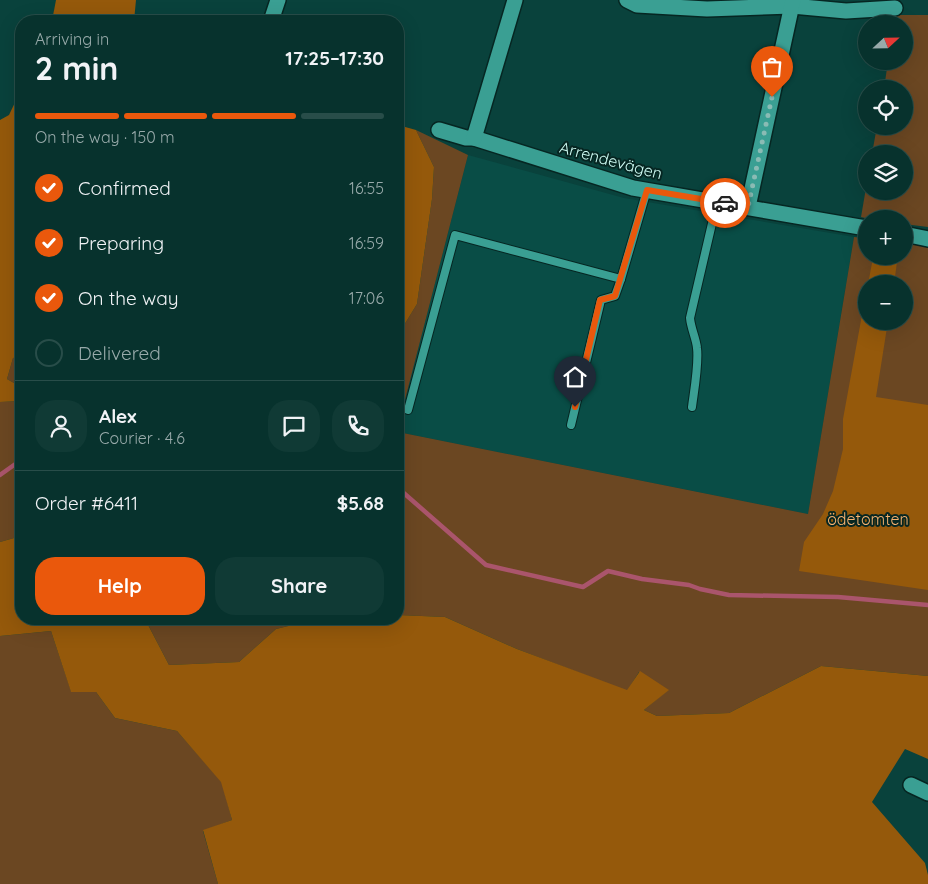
<!DOCTYPE html>
<meta charset="utf-8">
<style>
body{margin:0;font-family:Quicksand,sans-serif;background:#103a35;color:#f1f3f6;height:100vh;display:flex;flex-direction:column;font-size:19px;white-space:nowrap}
*{box-sizing:border-box;margin:0}
p{font-size:16px;color:#98aaaa}
.icon{flex:none;width:28px;height:28px;fill:none;stroke:currentColor;stroke-width:2;stroke-linecap:round;stroke-linejoin:round}
.map{position:relative;flex:1;overflow:hidden}
.drawer{position:absolute;left:15px;top:15px;width:389px;height:610px;display:flex;flex-direction:column;background:#07322d;border-radius:20px;box-shadow:0 5px 20px #0002,0 0 0 1px #284d49}
.drawer>*{flex:none}
.needle{width:32px;rotate:68deg}
.buttons{position:absolute;left:858px;top:15px;display:grid;gap:10px}
.buttons a{display:grid;place-items:center;width:55px;height:55px;border-radius:50%;background:#07322d;box-shadow:0 5px 20px #0002,0 0 0 1px #284d49;font-size:25px}
.pin{position:absolute;display:grid;place-items:center;width:42px;height:42px;color:#fff;margin:-51px -21px;border-radius:50% 50% 50% 0;rotate:-45deg;box-shadow:0 0 5px #0007}
.pin .icon{rotate:45deg}
.courier{position:absolute;display:grid;place-items:center;width:50px;height:50px;margin:-25px;border:4px solid #ea580c;border-radius:50%;background:#fff;color:#222;box-shadow:0 1px 6px #0007}
.overview em{font-style:normal;font-weight:700}
.overview div{display:flex;flex-direction:column-reverse}
.overview{display:flex;align-items:center;justify-content:space-between;height:85px;padding:0 20px}
h1{font-size:32px;font-weight:700;line-height:38px}
.bar{display:grid;grid-template-columns:repeat(4,1fr);gap:8px 5px;align-content:center;height:60px;padding:0 20px}
.bar i{height:6px;border-radius:4px;background:#284d49}
.bar .on{background:#ea580c}
.bar p{grid-column:span 4}
.line{display:flex;align-items:center;gap:12px;padding:0 20px;border-top:1px solid #284d49}
.line div{flex:1}
.round{display:grid;place-items:center;flex:none;width:52px;height:52px;border-radius:20px;background:#103a35}
ol{padding:0 20px;list-style:none}
li{display:flex;align-items:center;gap:15px;height:55px}
li p{margin-inline-start:auto}
li .icon{padding:5px;border-radius:50%;background:#ea580c;color:#fff;stroke-width:4}
li:last-child{color:#98aaaa}
li i{width:28px;height:28px;border:2px solid #284d49;border-radius:50%}
.cta{display:flex;gap:10px;margin-top:auto;padding:10px 20px}
.cta a{flex:1;height:58px;border-radius:20px;background:#ea580c;color:#fff;font-size:20px;font-weight:700;line-height:58px;text-align:center}
.cta a+a{background:#103a35;color:#f1f3f6}
.map>svg:first-child{display:block}
</style>
<div class="map">
<svg width="928" height="884" viewBox="0 0 928 884">
<rect width="100%" height="100%" fill="#09423c"/>
<!-- built -->
<polygon fill="#094d46" points="468,155 624,198 854,237 808,514 398,432 398,427"/>
<!-- green -->
<g fill="#6b4722" fill-rule="evenodd">
<polygon points="896,15 928,15 928,227 904,224 904,219 870,219 861,217 866,188 866,191 904,191 904,154 872,154 877,126 904,126 904,89 884,89 888,61 904,61 904,24 895,24"/>
<polygon points="416,130 468,155 398,427 398,335 417,304 432,199 434,167"/>
<path d="M854 237 866 238V256H904V241L928 243V676L821 666 729 713 657 716 644 710 668 690 639 672 627 691 517 649 445 617 398 615V432L808 514ZM866 284H904V321H866Z"/>
<polygon points="21,357 21,387 7,379 13,358"/>
<polygon points="21,401 21,536 0,542 0,402"/>
<polygon points="145,619 317,619 276,629 239,662 169,665"/>
<polygon points="51,631 71,691 96,692 115,718 177,731 222,782 232,820 203,831 218,884 0,884 0,636"/>
</g>
<!-- forest -->
<g fill="#95590b">
<polygon points="56,0 136,0 134,21 52,21"/>
<polygon points="21,90 21,357 13,358 7,379 21,387 21,401 0,402 0,120 9,115"/>
<polygon points="398,125 416,130 434,167 432,199 417,304 398,335"/>
<polygon points="873,258 897,262 894,284 868,284"/>
<polygon points="866,293 866,321 888,321 876,397 928,405 928,590 799,571 804,542 823,514 833,491 843,449 843,419"/>
<polygon points="21,536 21,619 145,619 169,665 239,662 276,629 317,619 398,619 398,615 445,617 517,649 627,690 640,671 669,690 644,710 657,716 729,713 821,666 928,676 928,759 905,749 872,802 925,863 928,875 928,884 218,884 203,830 232,820 221,782 177,731 115,718 96,692 71,692 51,631 0,636 0,542"/>
</g>
<g fill="none" stroke-linecap="round" stroke-linejoin="round">
<!-- stream -->
<g stroke="#aa556c" stroke-width="4.5">
<polyline points="0,475 21,460"/>
<polyline points="398,488 486,565 583,587 608,571 642,579 689,585 700,589 729,595 838,597 928,605"/>
</g>
<!-- service casing -->
<g stroke="#062622" stroke-width="10">
<g id="service">
<path d="M692 407C694 391 699 364 697 348 696 338 691 329 690 318L717 202"/>
<polyline points="408,410 455,235 621,279 647,190"/>
<polyline points="571,425 601,300 615,296 621,279"/>
</g>
</g>
<!-- minor casing -->
<g stroke="#062622" stroke-width="18">
<g id="minor">
<polyline points="627,0 637,5 707,9 792,6 846,11 895,8"/>
<polyline points="271,21 278,0"/>
<polyline points="439,130 466,138 474,138 633,188 866,228"/>
<polyline points="474,138 515,0"/>
<polyline points="748,207 793,0"/>
<polyline points="904,234 928,239"/>
<polyline points="911,785 928,793"/>
</g>
</g>
<!-- service -->
<use href="#service" stroke="#3a9f93" stroke-width="8"/>
<!-- minor -->
<use href="#minor" stroke="#3a9f93" stroke-width="15"/>
</g>
<g fill="none" stroke-linecap="round" stroke-linejoin="round">
<!-- done -->
<polyline stroke="#8abbb4" stroke-width="5" stroke-dasharray="0 9" points="725,203 748,207 772,97"/>
<!-- route -->
<polyline stroke="#ea580c" stroke-width="6" points="575,407 600,300 615,296 647,190 725,203"/>
</g>
<g text-anchor="middle" dominant-baseline="central" stroke-width="4" stroke-linejoin="round" paint-order="stroke">
<!-- street labels -->
<g font-size="16" fill="#cffcf4" stroke="#062622">
<text transform="translate(611 160) rotate(15)">Arrendevägen</text>
</g>
<!-- park labels -->
<g font-size="16" fill="#f7b371" stroke="#062622">
<text x="868" y="519">ödetomten</text>
</g>
</g>
</svg>
<div class="buttons">
<a><svg class="needle" viewBox="-14 -14 28 28"><path d="M0-13l5 13h-10z" fill="#e53935"/><path d="M0 13l5-13h-10z" fill="#98aaaa"/></svg></a>
<a><svg class="icon" aria-label="locate" viewBox="0 0 24 24"><circle cx="12" cy="12" r="6"/><path d="M12 2v4M12 18v4M2 12h4M18 12h4"/></svg></a>
<a><svg class="icon" aria-label="layers" viewBox="0 0 24 24"><path d="M12 4l9 5-9 5-9-5zM3 14l9 5 9-5"/></svg></a>
<a>+</a>
<a>−</a>
</div>
<div class="pin" style="left:772px;top:97px;background:#ea580c"><svg class="icon" aria-label="bag" viewBox="0 0 24 24"><path d="M5 8h14l-1 12H6zM9 8a3 3 0 0 1 6 0"/></svg></div>
<div class="pin" style="left:575px;top:407px;background:#1f2937"><svg class="icon" aria-label="home" viewBox="0 0 24 24"><path d="M3 11l9-7 9 7M6 9v11h12V9"/></svg></div>
<div class="courier" style="left:725px;top:203px"><svg class="icon" aria-label="car" viewBox="0 0 24 24"><path d="M5 17H2v-5l4-1 3-4h7l3 4 3 1v5h-3M9 17h6M6 11h13"/><circle cx="7" cy="17" r="2"/><circle cx="17" cy="17" r="2"/></svg></div>
<section class="drawer">
<div class="overview"><div><h1>2 min</h1><p>Arriving in</p></div><em>17:25–17:30</em></div>
<div class="bar"><i class="on"></i><i class="on"></i><i class="on"></i><i></i><p>On the way · 150 m</p></div>
<ol>
<li><svg class="icon" aria-label="check" viewBox="0 0 24 24"><path d="M5 12l5 5 9-10"/></svg>Confirmed<p>16:55</p></li>
<li><svg class="icon" aria-label="check" viewBox="0 0 24 24"><path d="M5 12l5 5 9-10"/></svg>Preparing<p>16:59</p></li>
<li><svg class="icon" aria-label="check" viewBox="0 0 24 24"><path d="M5 12l5 5 9-10"/></svg>On the way<p>17:06</p></li>
<li><i></i>Delivered</li>
</ol>
<div class="line" style="height:90px"><a class="round"><svg class="icon" aria-label="person" viewBox="0 0 24 24"><circle cx="12" cy="8" r="4"/><path d="M4 21q1-7 8-7t8 7"/></svg></a><div><b>Alex</b><p>Courier · 4.6</p></div><a class="round"><svg class="icon" aria-label="chat" viewBox="0 0 24 24"><path d="M4 5h16v11H9l-5 4z"/></svg></a><a class="round"><svg class="icon" aria-label="phone" viewBox="0 0 24 24"><path d="M5 4h4l2 5-3 2q2 4 5 5l2-3 5 2v4C11 20 4 13 5 4z"/></svg></a></div>
<div class="line" style="height:65px"><div>Order #6411</div><b>$5.68</b></div>
<div class="cta"><a>Help</a><a>Share</a></div>
</section>
</div>
